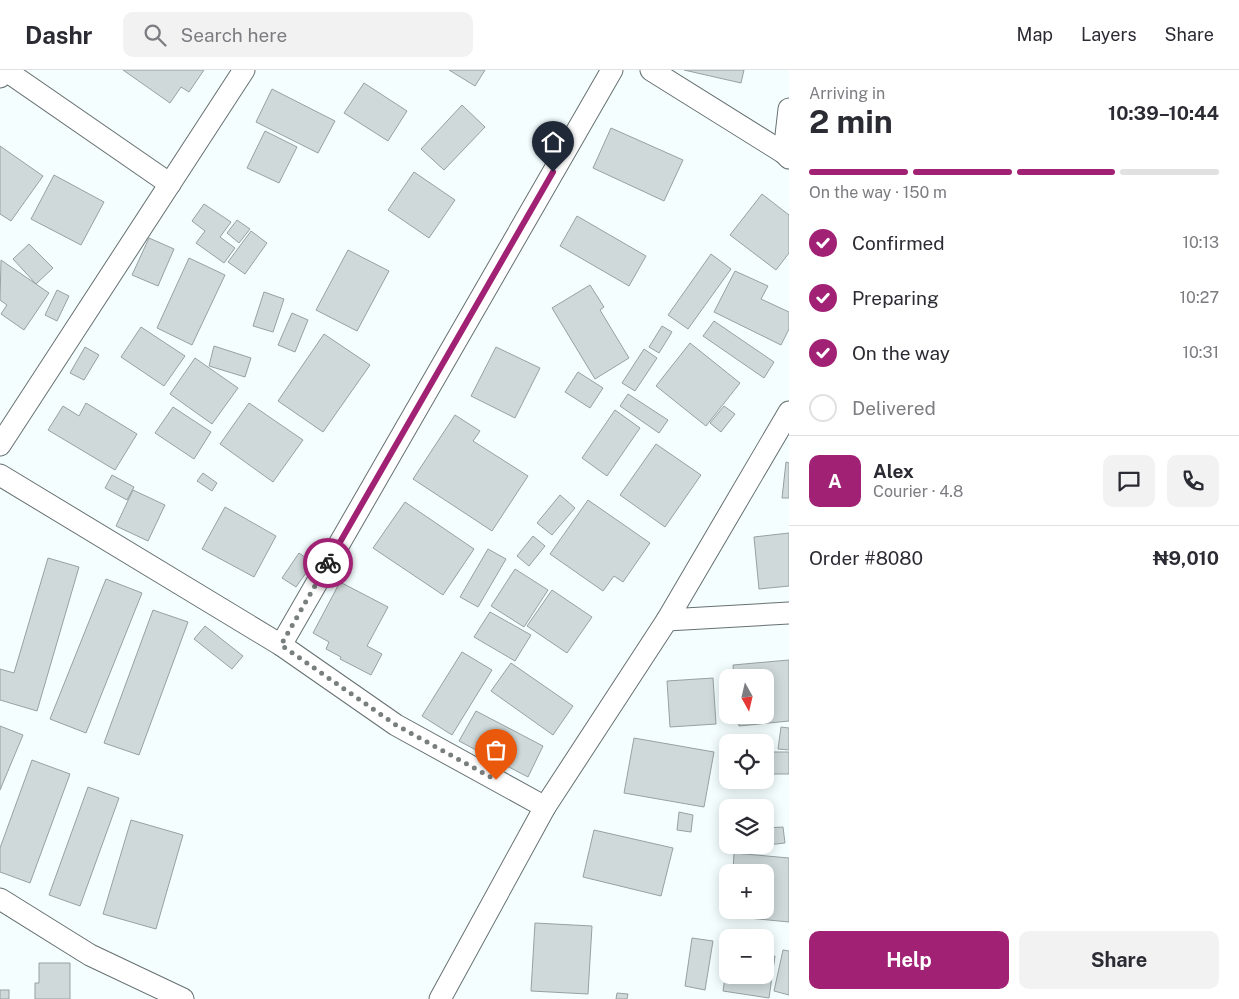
<!DOCTYPE html>
<meta charset="utf-8">
<style>
body{margin:0;font-family:"Public Sans",sans-serif;background:#f2f2f3;color:#2b2b33;height:100vh;display:flex;flex-direction:column;font-size:19px;white-space:nowrap}
*{box-sizing:border-box;margin:0}
p{font-size:16px;color:#7c7c81}
.icon{flex:none;width:28px;height:28px;fill:none;stroke:currentColor;stroke-width:2;stroke-linecap:round;stroke-linejoin:round}
.map{position:relative;flex:1;overflow:hidden}
.sheet{display:flex;flex-direction:column;background:#fff;width:450px}
.sheet>*{flex:none}
.needle{width:32px;rotate:172deg}
.buttons{position:absolute;left:719px;top:599px;display:grid;gap:10px}
.buttons a{display:grid;place-items:center;width:55px;height:55px;border-radius:10px;background:#fff;box-shadow:0 2px 12px #0003;font-size:25px}
.pin{position:absolute;display:grid;place-items:center;width:42px;height:42px;color:#fff;margin:-51px -21px;border-radius:50% 50% 50% 0;rotate:-45deg;box-shadow:0 0 5px #0007}
.pin .icon{rotate:45deg}
.courier{position:absolute;display:grid;place-items:center;width:50px;height:50px;margin:-25px;border:4px solid #a12274;border-radius:50%;background:#fff;color:#222;box-shadow:0 1px 6px #0007}
.head em{font-style:normal;font-weight:700}
.head div{display:flex;flex-direction:column-reverse}
.head{display:flex;align-items:center;justify-content:space-between;height:85px;padding:0 20px}
h1{font-size:32px;font-weight:700;line-height:38px}
.bar{display:grid;grid-template-columns:repeat(4,1fr);gap:8px 5px;align-content:center;height:60px;padding:0 20px}
.bar i{height:6px;border-radius:4px;background:#e1e1e2}
.bar .on{background:#a12274}
.bar p{grid-column:span 4}
.line{display:flex;align-items:center;gap:12px;padding:0 20px;border-top:1px solid #e1e1e2}
.line div{flex:1}
.round{display:grid;place-items:center;flex:none;width:52px;height:52px;border-radius:10px;background:#f2f2f3}
ol{padding:0 20px;list-style:none}
li{display:flex;align-items:center;gap:15px;height:55px}
li p{margin-inline-start:auto}
li .icon{padding:5px;border-radius:50%;background:#a12274;color:#fff;stroke-width:4}
li:last-child{color:#7c7c81}
li i{width:28px;height:28px;border:2px solid #e1e1e2;border-radius:50%}
.action{display:flex;gap:10px;margin-top:auto;padding:10px 20px}
.action a{flex:1;height:58px;border-radius:10px;background:#a12274;color:#fff;font-size:20px;font-weight:700;line-height:58px;text-align:center}
.action a+a{background:#f2f2f3;color:#2b2b33}
header{display:flex;align-items:center;gap:30px;box-sizing:border-box;height:70px;padding:0 25px;background:#fff;border-bottom:1px solid #e1e1e2}
header strong{font-size:24px}
nav{display:flex;gap:28px;margin-inline-start:auto;font-size:18px}
.search{width:350px;height:45px;background:#f2f2f3;display:flex;align-items:center;gap:12px;box-sizing:border-box;padding:0 18px;border-radius:10px;color:#7c7c81;font-size:19px}
main{display:flex;flex:1;min-height:0}
.map>svg:first-child{display:block}
</style>
<header>
<strong>Dashr</strong>
<div class="search"><svg class="icon" aria-label="search" viewBox="0 0 24 24"><circle cx="10" cy="10" r="6"/><path d="M15 15l6 6"/></svg>Search here</div>
<nav><a>Map</a><a>Layers</a><a>Share</a></nav>
</header>
<main>
<div class="map">
<svg width="789" height="929" viewBox="0 0 789 929">
<rect width="100%" height="100%" fill="#f4fefe"/>
<!-- building -->
<g fill="#cfd9d9" stroke="#97a1a1">
<polygon points="123,0 204,0 189,22 181,17 170,33"/>
<polygon points="449,0 485,0 475,16"/>
<polygon points="684,0 744,0 741,13"/>
<polygon points="364,13 407,41 388,71 344,43"/>
<polygon points="272,19 335,51 318,83 256,52"/>
<polygon points="462,35 485,57 444,100 421,79"/>
<polygon points="611,58 683,90 664,131 593,98"/>
<polygon points="265,61 297,77 279,113 247,98"/>
<polygon points="0,76 43,106 11,151 0,144"/>
<polygon points="414,102 455,130 429,168 388,140"/>
<polygon points="54,105 104,132 81,175 31,149"/>
<polygon points="762,124 789,145 789,183 776,200 730,165"/>
<polygon points="204,134 231,152 220,167 235,178 224,193 196,173 205,161 192,151"/>
<polygon points="577,146 646,186 629,216 560,176"/>
<polygon points="237,150 250,159 239,173 227,163"/>
<polygon points="251,161 267,173 245,204 228,192"/>
<polygon points="149,168 174,179 158,216 132,205"/>
<polygon points="29,174 53,198 36,214 13,189"/>
<polygon points="348,180 389,201 357,261 316,240"/>
<polygon points="711,184 731,199 688,259 668,245"/>
<polygon points="189,188 225,205 192,275 157,258"/>
<polygon points="1,190 49,223 24,260 1,244 7,235 0,230"/>
<polygon points="735,201 768,216 761,229 789,242 789,259 781,275 714,242"/>
<polygon points="590,215 604,237 600,240 629,288 595,309 552,238"/>
<polygon points="57,220 69,226 57,251 45,245"/>
<polygon points="264,222 284,229 273,262 253,256"/>
<polygon points="292,243 308,250 295,282 278,275"/>
<polygon points="714,251 774,292 764,308 703,266"/>
<polygon points="662,256 672,262 659,283 649,277"/>
<polygon points="141,257 185,286 164,316 121,287"/>
<polygon points="324,264 370,295 323,362 278,331"/>
<polygon points="690,273 740,313 706,356 656,316"/>
<polygon points="214,276 251,288 245,307 209,296"/>
<polygon points="85,277 99,285 84,310 70,303"/>
<polygon points="496,277 540,298 515,348 471,326"/>
<polygon points="644,279 657,288 635,321 622,313"/>
<polygon points="195,288 238,318 212,354 170,324"/>
<polygon points="578,302 603,318 590,338 565,322"/>
<polygon points="628,324 668,350 659,363 620,336"/>
<polygon points="86,333 137,364 115,400 48,360 63,336 79,346"/>
<polygon points="249,333 303,370 273,412 220,374"/>
<polygon points="724,336 735,344 721,362 710,353"/>
<polygon points="173,337 211,362 194,389 155,363"/>
<polygon points="615,340 640,358 607,406 582,388"/>
<polygon points="455,345 480,361 473,371 528,406 492,461 413,409"/>
<polygon points="656,374 701,405 665,457 620,425"/>
<polygon points="786,392 789,393 789,428 782,428"/>
<polygon points="203,403 217,413 212,421 197,411"/>
<polygon points="112,405 134,417 127,430 105,418"/>
<polygon points="133,420 165,435 148,471 116,456"/>
<polygon points="560,425 575,438 552,465 537,453"/>
<polygon points="588,430 650,473 623,512 614,506 603,521 550,484"/>
<polygon points="405,432 474,479 443,525 373,478"/>
<polygon points="225,437 276,466 254,507 202,479"/>
<polygon points="789,463 789,516 759,519 754,467"/>
<polygon points="533,466 545,476 529,496 517,486"/>
<polygon points="488,479 506,489 478,537 460,527"/>
<polygon points="299,483 313,493 296,517 282,508"/>
<polygon points="48,488 79,497 37,641 0,630 0,599 14,603"/>
<polygon points="515,499 548,520 524,557 491,536"/>
<polygon points="106,509 142,523 86,663 50,649"/>
<polygon points="340,512 388,537 367,576 382,584 371,605 340,589 341,587 326,579 329,572 313,563"/>
<polygon points="552,520 592,547 567,583 527,556"/>
<polygon points="153,540 188,552 139,685 104,673"/>
<polygon points="490,542 531,565 515,591 474,567"/>
<polygon points="205,556 243,586 232,599 194,569"/>
<polygon points="462,582 492,600 452,665 422,646"/>
<polygon points="789,590 789,651 739,656 738,645 765,645 765,608 734,608 733,595"/>
<polygon points="511,593 573,636 553,665 491,621"/>
<polygon points="713,608 716,654 670,657 667,611"/>
<polygon points="476,641 543,676 528,707 459,671"/>
<polygon points="0,656 23,665 0,720"/>
<polygon points="781,657 789,658 789,680 778,679"/>
<polygon points="634,668 714,682 704,737 624,723"/>
<rect x="765" y="682" width="24" height="22"/>
<polygon points="32,690 70,704 30,813 0,802 0,778"/>
<polygon points="88,717 119,728 80,836 49,825"/>
<polygon points="679,742 693,745 691,762 677,760"/>
<polygon points="131,750 183,765 156,859 103,844"/>
<polygon points="783,757 785,773 767,775 765,758"/>
<polygon points="594,760 673,778 661,826 583,807"/>
<polygon points="734,783 789,788 789,852 728,846 729,840 765,840 765,802 733,802"/>
<polygon points="535,853 592,856 588,924 531,921"/>
<polygon points="692,868 713,871 705,920 685,916"/>
<polygon points="783,880 789,881 789,925 774,921"/>
<polygon points="765,885 775,886 769,928 723,921 728,889 728,905 765,905"/>
<polygon points="39,893 70,893 70,929 35,929 35,913 39,913"/>
<rect x="0" y="920" width="9" height="9"/>
<polygon points="617,923 628,924 627,929 616,929"/>
</g>
<g fill="none" stroke-linecap="round" stroke-linejoin="round">
<!-- minor casing -->
<g stroke="#677070" stroke-width="23">
<g id="minor">
<polyline points="651,0 784,83 789,88"/>
<polyline points="0,7 5,0 170,114"/>
<polyline points="784,83 789,39"/>
<polyline points="0,375 244,0"/>
<polyline points="0,405 281,575 396,655 545,737"/>
<polyline points="667,550 789,543"/>
<polyline points="281,575 612,0"/>
<polyline points="0,829 90,885 183,929"/>
<polyline points="440,929 545,737 667,550 789,342"/>
</g>
</g>
<!-- minor -->
<use href="#minor" stroke="#fff" stroke-width="21"/>
</g>
<g fill="none" stroke-linecap="round" stroke-linejoin="round">
<!-- done -->
<polyline stroke="#797f7f" stroke-width="5" stroke-dasharray="0 9" points="328,493 281,575 396,655 496,710"/>
<!-- route -->
<polyline stroke="#a12274" stroke-width="6" points="328,493 553,102"/>
</g>
</svg>
<div class="buttons">
<a><svg class="needle" viewBox="-14 -14 28 28"><path d="M0-13l5 13h-10z" fill="#e53935"/><path d="M0 13l5-13h-10z" fill="#7c7c81"/></svg></a>
<a><svg class="icon" aria-label="locate" viewBox="0 0 24 24"><circle cx="12" cy="12" r="6"/><path d="M12 2v4M12 18v4M2 12h4M18 12h4"/></svg></a>
<a><svg class="icon" aria-label="layers" viewBox="0 0 24 24"><path d="M12 4l9 5-9 5-9-5zM3 14l9 5 9-5"/></svg></a>
<a>+</a>
<a>−</a>
</div>
<div class="pin" style="left:496px;top:710px;background:#ea580c"><svg class="icon" aria-label="bag" viewBox="0 0 24 24"><path d="M5 8h14l-1 12H6zM9 8a3 3 0 0 1 6 0"/></svg></div>
<div class="pin" style="left:553px;top:102px;background:#1f2937"><svg class="icon" aria-label="home" viewBox="0 0 24 24"><path d="M3 11l9-7 9 7M6 9v11h12V9"/></svg></div>
<div class="courier" style="left:328px;top:493px"><svg class="icon" aria-label="bike" viewBox="0 0 24 24"><circle cx="6" cy="16" r="4"/><circle cx="18" cy="16" r="4"/><path d="M6 16l4-8h5l3 8M10 8l3 8H6M13 5h3"/></svg></div>
</div>
<section class="sheet">
<div class="head"><div><h1>2 min</h1><p>Arriving in</p></div><em>10:39–10:44</em></div>
<div class="bar"><i class="on"></i><i class="on"></i><i class="on"></i><i></i><p>On the way · 150 m</p></div>
<ol>
<li><svg class="icon" aria-label="check" viewBox="0 0 24 24"><path d="M5 12l5 5 9-10"/></svg>Confirmed<p>10:13</p></li>
<li><svg class="icon" aria-label="check" viewBox="0 0 24 24"><path d="M5 12l5 5 9-10"/></svg>Preparing<p>10:27</p></li>
<li><svg class="icon" aria-label="check" viewBox="0 0 24 24"><path d="M5 12l5 5 9-10"/></svg>On the way<p>10:31</p></li>
<li><i></i>Delivered</li>
</ol>
<div class="line" style="height:90px"><b class="round" style="background:#a12274;color:#fff">A</b><div><b>Alex</b><p>Courier · 4.8</p></div><a class="round"><svg class="icon" aria-label="chat" viewBox="0 0 24 24"><path d="M4 5h16v11H9l-5 4z"/></svg></a><a class="round"><svg class="icon" aria-label="phone" viewBox="0 0 24 24"><path d="M5 4h4l2 5-3 2q2 4 5 5l2-3 5 2v4C11 20 4 13 5 4z"/></svg></a></div>
<div class="line" style="height:65px"><div>Order #8080</div><b>₦9,010</b></div>
<div class="action"><a>Help</a><a>Share</a></div>
</section>
</main>
